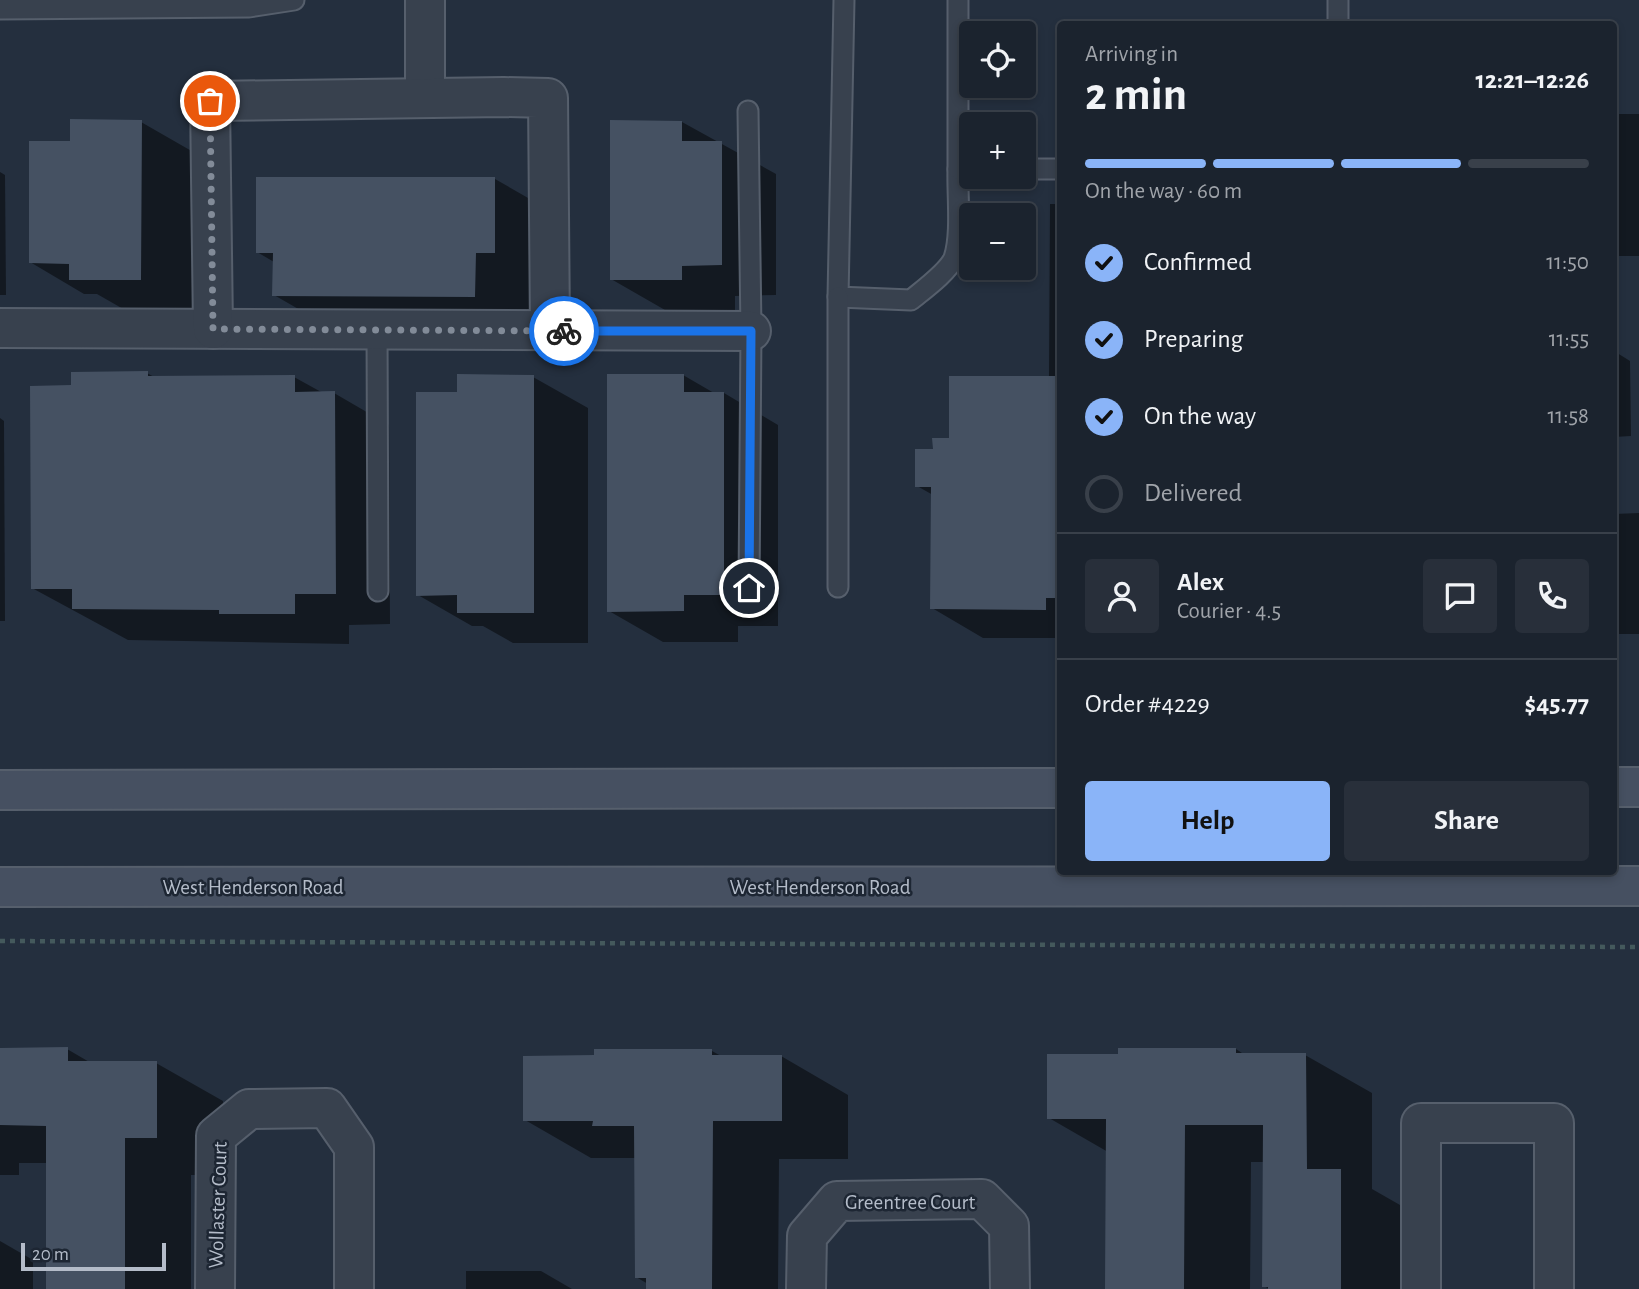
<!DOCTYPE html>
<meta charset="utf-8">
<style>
body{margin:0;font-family:"Alegreya Sans",sans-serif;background:#282f3a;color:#f1f3f6;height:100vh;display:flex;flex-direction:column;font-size:26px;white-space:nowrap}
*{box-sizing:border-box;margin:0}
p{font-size:23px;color:#a0a4aa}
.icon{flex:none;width:38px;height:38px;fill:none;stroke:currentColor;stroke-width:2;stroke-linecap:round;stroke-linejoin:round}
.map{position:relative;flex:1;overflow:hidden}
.panel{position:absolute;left:1057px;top:21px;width:560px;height:854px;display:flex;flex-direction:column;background:#1b232e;border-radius:7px;box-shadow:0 4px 10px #0003,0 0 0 2px #39404a}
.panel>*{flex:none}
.tools{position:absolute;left:959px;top:21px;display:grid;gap:14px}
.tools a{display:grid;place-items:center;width:77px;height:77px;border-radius:7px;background:#1b232e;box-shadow:0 4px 10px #0003,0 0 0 2px #39404a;font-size:35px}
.scale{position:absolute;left:21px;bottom:18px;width:145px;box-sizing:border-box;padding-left:7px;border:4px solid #b4bcc9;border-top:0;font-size:19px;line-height:24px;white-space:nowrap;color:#b4bcc9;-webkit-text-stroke:5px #1d2633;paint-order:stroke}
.pin{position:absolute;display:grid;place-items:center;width:60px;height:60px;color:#fff;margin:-30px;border:4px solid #fff;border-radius:50%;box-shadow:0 2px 7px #0007}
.courier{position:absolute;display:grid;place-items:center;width:70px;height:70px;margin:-35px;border:5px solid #1a73e8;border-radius:50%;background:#fff;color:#222;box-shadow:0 2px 9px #0007}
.overview em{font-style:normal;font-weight:600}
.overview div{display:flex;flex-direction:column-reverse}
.overview{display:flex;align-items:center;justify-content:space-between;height:119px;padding:0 28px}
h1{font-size:46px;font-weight:600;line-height:52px}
.bar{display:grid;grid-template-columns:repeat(4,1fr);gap:10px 7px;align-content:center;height:84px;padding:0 28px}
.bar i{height:9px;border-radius:5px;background:#39404a}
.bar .on{background:#8ab4f8}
.bar p{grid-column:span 4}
.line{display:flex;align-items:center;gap:18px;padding:0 28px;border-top:2px solid #39404a}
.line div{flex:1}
.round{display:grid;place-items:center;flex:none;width:74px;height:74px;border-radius:7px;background:#282f3a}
ol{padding:0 28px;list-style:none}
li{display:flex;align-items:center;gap:21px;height:77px}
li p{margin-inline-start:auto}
li .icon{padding:7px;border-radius:50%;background:#8ab4f8;color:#111;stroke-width:4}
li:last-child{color:#a0a4aa}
li i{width:38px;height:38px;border:4px solid #39404a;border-radius:50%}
.cta{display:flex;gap:14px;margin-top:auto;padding:14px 28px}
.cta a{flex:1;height:80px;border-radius:7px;background:#8ab4f8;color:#111;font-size:28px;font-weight:600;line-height:80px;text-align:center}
.cta a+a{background:#282f3a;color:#f1f3f6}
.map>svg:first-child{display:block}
</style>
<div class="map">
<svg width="1639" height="1289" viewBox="0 0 1639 1289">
<rect width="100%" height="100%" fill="#242f3e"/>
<!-- shadow -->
<g fill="#0007">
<rect x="1614" y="114" width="25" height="142"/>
<polygon points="141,122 195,153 195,310 125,310 97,294 84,294 30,262 71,143"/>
<polygon points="682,122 776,174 776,295 735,296 735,310 665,310 611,279"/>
<polygon points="0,172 5,175 6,295 0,295"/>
<polygon points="495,179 549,210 548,283 529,284 529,327 328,326 274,295 274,262 257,252"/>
<polygon points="1050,204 1060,204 1060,638 983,638 932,608 933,495 917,486 935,450 1049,378"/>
<polygon points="1614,351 1630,361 1631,436 1614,437"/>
<polygon points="147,373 154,377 294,377 323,393 334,393 389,425 390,624 349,625 349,644 128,640 32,588 73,387"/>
<polygon points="683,375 714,393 724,393 778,425 778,626 738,626 738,642 663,642 609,611"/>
<polygon points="533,377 588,408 588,643 513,643 483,626 472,626 418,595 459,394"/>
<polygon points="0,418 4,421 5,621 0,621"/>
<polygon points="1639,513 1639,634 1614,634 1614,514"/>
<polygon points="67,1049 91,1063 156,1063 223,1101 223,1175 191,1175 191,1289 48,1289 48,1163 19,1163 19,1175 0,1175 0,1050"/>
<polygon points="1236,1049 1245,1055 1305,1055 1372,1093 1372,1189 1407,1209 1407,1289 1269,1289 1264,1286 1264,1162 1251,1162 1250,1289 1110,1289 1108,1152 1049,1118 1120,1056"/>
<polygon points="712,1051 721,1056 781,1056 848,1095 848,1159 779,1159 778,1289 648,1289 648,1284 636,1277 636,1158 591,1158 525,1120 596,1057"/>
<polygon points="0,1241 33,1260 33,1289 0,1289"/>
<polygon points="466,1271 541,1271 572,1289 466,1289"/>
</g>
<!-- building -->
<g fill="#455162">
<polygon points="70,119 142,120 141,280 69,280 69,264 29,263 29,141 70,141"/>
<polygon points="610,120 682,121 682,141 722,141 722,265 682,266 682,280 610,280"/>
<polygon points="256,177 495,177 495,253 476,253 475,297 272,296 273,253 256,253"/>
<polygon points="148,371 148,376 295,375 295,392 335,391 336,594 295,594 295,614 219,614 219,610 72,609 72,589 31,589 30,386 71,385 71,372"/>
<polygon points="457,374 534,375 534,613 457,613 457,595 416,596 416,392 457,392"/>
<polygon points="607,374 684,374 684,392 724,392 724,595 684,595 684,611 607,612"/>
<polygon points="949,376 1060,376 1060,598 1046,598 1046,610 930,609 931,487 915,487 915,449 933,449 932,438 949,438"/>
<polygon points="68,1047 68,1061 157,1061 157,1138 125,1138 125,1289 46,1289 46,1126 0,1125 0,1048"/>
<polygon points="1118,1048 1236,1048 1236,1053 1306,1053 1307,1169 1341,1169 1341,1289 1268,1289 1268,1287 1262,1287 1263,1125 1185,1125 1184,1289 1105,1289 1106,1119 1047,1119 1047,1054 1118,1054"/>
<polygon points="594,1049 712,1049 712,1055 782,1055 782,1121 713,1121 712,1289 646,1289 646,1278 635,1278 634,1126 592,1126 593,1121 523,1121 523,1056 594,1055"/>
</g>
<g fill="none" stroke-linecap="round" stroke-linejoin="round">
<!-- service casing -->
<g stroke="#565f6c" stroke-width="23">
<g id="service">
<path d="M844 0 838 297 911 300C923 290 948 272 954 258 962 234 957 194 958 169H971"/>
<polyline points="0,9 249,7 294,0"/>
<polyline points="1338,24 1338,0"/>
<polyline points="748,111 751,331 749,588"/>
<polyline points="958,169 958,0"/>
<polyline points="1024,169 1060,169"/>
<polyline points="838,297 838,587"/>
<polyline points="377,329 378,591"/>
</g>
</g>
<!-- minor casing -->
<g stroke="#565f6c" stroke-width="42">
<g id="minor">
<polyline points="425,97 425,0"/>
<polyline points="0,328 751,331"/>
<polyline points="213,329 210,101 504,97 548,98 550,331"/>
<polyline points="215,1289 216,1136 249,1109 327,1108 354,1147 354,1289"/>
<polyline points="806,1289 807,1236 837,1201 982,1199 1009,1226 1010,1289"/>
<polyline points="1421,1289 1421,1123 1554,1123 1554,1289"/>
</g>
</g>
<!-- secondary casing -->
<g stroke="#565f6c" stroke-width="42">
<g id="secondary">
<polyline points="1614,787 1639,787"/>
<polyline points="0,790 1060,788"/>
<polyline points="0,887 1639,886"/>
</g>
</g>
<!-- path -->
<polyline stroke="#44595c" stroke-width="4.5" stroke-dasharray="5 5" stroke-linecap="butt" points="0,941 1639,947"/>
<!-- service -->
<use href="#service" stroke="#38414e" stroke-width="19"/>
<!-- minor -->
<use href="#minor" stroke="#38414e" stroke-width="38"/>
<!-- secondary -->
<use href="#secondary" stroke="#465061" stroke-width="38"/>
</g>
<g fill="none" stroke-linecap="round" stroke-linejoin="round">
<!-- done -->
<polyline stroke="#828b98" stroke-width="7" stroke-dasharray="0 12.6" points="210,101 213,329 564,331"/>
<!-- route -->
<polyline stroke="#1a73e8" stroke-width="9" points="564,331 751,331 749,588"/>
</g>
<g text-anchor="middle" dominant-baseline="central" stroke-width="5" stroke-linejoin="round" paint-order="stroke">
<!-- street labels -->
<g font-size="21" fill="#b4bcc9" stroke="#1d2633">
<text x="253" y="887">West Henderson Road</text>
<text x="820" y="887">West Henderson Road</text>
<text x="910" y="1202">Greentree Court</text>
<text transform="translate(218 1205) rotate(-88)">Wollaster Court</text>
</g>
</g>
</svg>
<div class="tools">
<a><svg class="icon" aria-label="locate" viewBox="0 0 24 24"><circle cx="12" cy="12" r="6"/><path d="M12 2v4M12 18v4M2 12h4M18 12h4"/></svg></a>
<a>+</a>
<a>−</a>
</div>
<div class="scale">20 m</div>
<div class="pin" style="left:210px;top:101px;background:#ea580c"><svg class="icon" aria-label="bag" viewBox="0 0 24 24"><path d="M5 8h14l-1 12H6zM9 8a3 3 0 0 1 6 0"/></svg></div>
<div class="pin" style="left:749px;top:588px;background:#1f2937"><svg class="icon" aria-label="home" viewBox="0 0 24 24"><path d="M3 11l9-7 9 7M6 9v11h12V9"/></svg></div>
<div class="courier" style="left:564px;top:331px"><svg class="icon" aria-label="bike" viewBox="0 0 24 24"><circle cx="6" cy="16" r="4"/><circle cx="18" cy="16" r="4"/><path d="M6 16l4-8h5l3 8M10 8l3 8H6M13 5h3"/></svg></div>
<section class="panel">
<div class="overview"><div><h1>2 min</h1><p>Arriving in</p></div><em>12:21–12:26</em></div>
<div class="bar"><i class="on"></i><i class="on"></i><i class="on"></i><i></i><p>On the way · 60 m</p></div>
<ol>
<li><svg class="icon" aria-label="check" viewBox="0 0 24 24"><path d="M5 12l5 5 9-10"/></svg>Confirmed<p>11:50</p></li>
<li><svg class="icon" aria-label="check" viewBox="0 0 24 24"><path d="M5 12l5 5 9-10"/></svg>Preparing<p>11:55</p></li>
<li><svg class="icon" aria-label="check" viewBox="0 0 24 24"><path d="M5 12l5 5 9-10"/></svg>On the way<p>11:58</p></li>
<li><i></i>Delivered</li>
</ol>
<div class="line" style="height:126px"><a class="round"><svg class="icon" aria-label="person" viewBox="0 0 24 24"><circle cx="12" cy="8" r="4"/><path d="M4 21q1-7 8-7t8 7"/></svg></a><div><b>Alex</b><p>Courier · 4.5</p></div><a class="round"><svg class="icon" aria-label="chat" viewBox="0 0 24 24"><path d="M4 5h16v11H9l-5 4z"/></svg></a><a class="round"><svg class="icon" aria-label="phone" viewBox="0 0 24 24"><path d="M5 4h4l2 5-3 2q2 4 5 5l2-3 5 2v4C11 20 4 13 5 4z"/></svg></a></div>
<div class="line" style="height:91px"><div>Order #4229</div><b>$45.77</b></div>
<div class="cta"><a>Help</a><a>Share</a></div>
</section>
</div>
